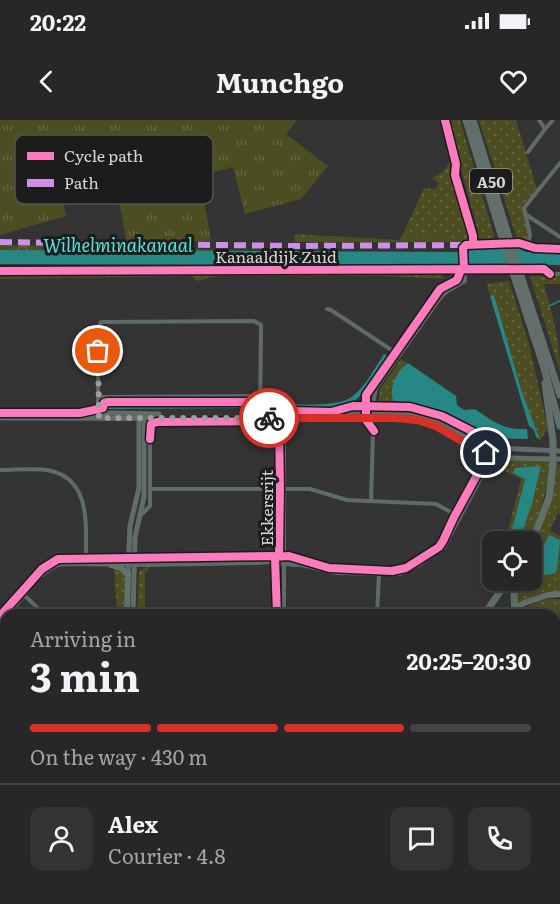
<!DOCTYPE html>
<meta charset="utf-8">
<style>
body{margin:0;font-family:Literata,serif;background:#333;color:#f1f3f6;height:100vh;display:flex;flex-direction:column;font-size:22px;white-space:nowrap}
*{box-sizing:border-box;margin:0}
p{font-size:20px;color:#a4a5a7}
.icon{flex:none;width:33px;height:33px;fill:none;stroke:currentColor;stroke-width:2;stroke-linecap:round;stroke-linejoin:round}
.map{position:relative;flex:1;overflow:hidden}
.drawer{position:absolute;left:0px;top:489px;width:561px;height:296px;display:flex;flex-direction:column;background:#272727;border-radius:18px 18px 0 0;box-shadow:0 3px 15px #0003,0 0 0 2px #434444}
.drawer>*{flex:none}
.controls{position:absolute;left:482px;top:411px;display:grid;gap:12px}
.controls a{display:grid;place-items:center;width:60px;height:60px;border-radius:12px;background:#272727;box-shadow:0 3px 15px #0003,0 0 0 2px #434444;font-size:30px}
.pin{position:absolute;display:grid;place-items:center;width:51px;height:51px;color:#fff;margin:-26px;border:3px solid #fff;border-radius:50%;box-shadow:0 2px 6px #0007}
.courier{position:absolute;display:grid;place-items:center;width:60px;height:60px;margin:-30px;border:4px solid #d93025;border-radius:50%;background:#fff;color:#222;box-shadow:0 2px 8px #0007}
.headline em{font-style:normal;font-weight:700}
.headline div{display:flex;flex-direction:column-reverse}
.headline{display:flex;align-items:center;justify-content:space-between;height:102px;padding:0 30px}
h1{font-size:39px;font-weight:700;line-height:45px}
.bar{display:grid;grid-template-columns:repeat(4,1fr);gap:9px 6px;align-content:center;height:72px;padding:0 30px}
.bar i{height:8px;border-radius:4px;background:#434444}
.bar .selected{background:#d93025}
.bar p{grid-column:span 4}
.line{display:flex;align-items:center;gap:15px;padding:0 30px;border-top:2px solid #434444}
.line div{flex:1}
.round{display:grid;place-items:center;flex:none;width:63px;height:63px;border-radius:12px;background:#333}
.status{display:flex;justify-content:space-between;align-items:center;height:42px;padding:0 30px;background:#272727;direction:ltr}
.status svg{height:16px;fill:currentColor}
header{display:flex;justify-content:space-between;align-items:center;height:78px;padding:0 30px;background:#272727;font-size:27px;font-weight:700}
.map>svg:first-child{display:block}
</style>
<div class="status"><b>20:22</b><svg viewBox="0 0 49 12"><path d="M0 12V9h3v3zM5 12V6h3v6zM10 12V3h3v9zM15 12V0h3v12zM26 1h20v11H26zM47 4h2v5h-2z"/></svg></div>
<header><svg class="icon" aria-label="back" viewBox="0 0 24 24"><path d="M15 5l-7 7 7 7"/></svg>Munchgo<svg class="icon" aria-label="heart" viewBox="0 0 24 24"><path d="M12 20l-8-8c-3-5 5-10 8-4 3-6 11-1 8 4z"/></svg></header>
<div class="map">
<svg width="560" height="784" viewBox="0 0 560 784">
<defs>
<pattern id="grass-dots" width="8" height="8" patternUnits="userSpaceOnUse" patternTransform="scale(1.5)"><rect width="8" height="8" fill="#4c4d21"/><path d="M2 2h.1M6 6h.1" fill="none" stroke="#656640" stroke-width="1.8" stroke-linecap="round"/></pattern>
<pattern id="forest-crowns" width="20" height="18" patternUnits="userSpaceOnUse" patternTransform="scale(1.5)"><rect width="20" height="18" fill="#4c4d21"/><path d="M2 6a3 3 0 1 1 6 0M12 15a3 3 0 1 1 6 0" fill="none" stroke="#656640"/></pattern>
<pattern id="park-tufts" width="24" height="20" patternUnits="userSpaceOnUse" patternTransform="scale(1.5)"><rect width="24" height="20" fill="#4c4d21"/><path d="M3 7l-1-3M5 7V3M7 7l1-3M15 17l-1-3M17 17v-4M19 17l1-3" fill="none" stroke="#656640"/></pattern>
</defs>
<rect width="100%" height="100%" fill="#343434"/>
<!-- grass -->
<g fill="url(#grass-dots)">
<polygon points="448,0 460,0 496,122 477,124 475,117 479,115"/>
<polygon points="479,0 516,0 537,69 522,86 529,115 527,121 518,122"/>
<polygon points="453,37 455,44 453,51 470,122 446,122 444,116 402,116 424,68 435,69 439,63 432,58 444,51"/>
<path d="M530 156H560V164H544C552 193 560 221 560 251Z"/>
<polygon points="509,161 529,224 548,309 540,320 521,269 494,176 490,176 487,164"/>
<polygon points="401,239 408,243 405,244 393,281 394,282 378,285 380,269"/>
<path d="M495 338 550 341C548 370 540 395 528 421H519L532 384 541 346 525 359 509 421H505L506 417 504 416 508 411 521 359 491 344Z"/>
<polygon points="557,345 560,345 560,394 558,393 550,411 560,416 560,472 536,476 516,483 519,461 531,460 533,457 554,453 557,449 549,416 531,451 531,431 542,406"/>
<polygon points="114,447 118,448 126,457 125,495 117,495"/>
<polygon points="148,447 148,451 145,452 145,495 137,495 139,451"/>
<polygon points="549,479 560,479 560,492 555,504 555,495 518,495 517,492 537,482"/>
</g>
<!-- forest -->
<g fill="url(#forest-crowns)">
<polygon points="294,114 399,120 402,116 444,116 446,122 295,122"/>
<polygon points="0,125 309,132 0,130"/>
<polygon points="342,151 443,152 442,153 443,158 448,159 381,156 219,156 197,161 191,156 0,159 0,153"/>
</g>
<!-- park -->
<polygon fill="url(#park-tufts)" points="0,0 297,0 286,14 328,46 301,79 245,94 233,47 200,56 211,121 127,123 118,76 103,81 97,63 63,78 66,96 0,115"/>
<!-- water -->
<g fill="#268784">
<path d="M492 128H518L526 132H560V145L462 144 457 147 401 145 0 144V130L464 132C473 128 483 132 492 128Z"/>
<polygon points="494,175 521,269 540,320 536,317 534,310 529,306 490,176"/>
<path d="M384 234 388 236C379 249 371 263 361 275 343 295 300 288 275 288L273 286 278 284C297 284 338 288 353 276 366 266 375 247 384 234Z"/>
<path d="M408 243 456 276 457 285 464 290 475 289C494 302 503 310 527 309L528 319 496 318 474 310 435 289 393 281C389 268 396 251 408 243Z"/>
<polygon points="106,285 248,285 248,288 110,289 106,289"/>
<polygon points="541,346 532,384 519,421 509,421 525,359 513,353 515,348"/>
<polygon points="549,415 560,420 557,450 555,453 531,458 531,451"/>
</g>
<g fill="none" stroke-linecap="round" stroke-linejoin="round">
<!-- stream -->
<g stroke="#268784" stroke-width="1.5">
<polyline points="447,0 459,46"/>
<polyline points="549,186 560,181"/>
<polyline points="0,689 6,690"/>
<polyline points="188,784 192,778"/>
</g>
<!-- minor -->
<g stroke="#5f6b67" stroke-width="4">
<polyline points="539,0 545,9 553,0"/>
<polyline points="528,32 545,9"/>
<polyline points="525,94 560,117"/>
<polyline points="528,126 530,115 524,88 560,43"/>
<polyline points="550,154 560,154"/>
<polyline points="327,189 331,190 399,235"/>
<polyline points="98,277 260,276"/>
<polyline points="98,295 98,208 101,202 254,201 261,205 260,298"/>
<path d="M0 350C15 350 32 348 47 350 94 358 85 410 86 444"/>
<polyline points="151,369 310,369 347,380 436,384 460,397"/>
<path d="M371 381 374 279 376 268 440 178 446 172 465 161 464 127C478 119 540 128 560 129"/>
<polyline points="141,395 150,386 150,319"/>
<polyline points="91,443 128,441 152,444"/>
<polyline points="271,443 296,445"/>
<polyline points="25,476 40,490 41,495"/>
<path d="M8 495C23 478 39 450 61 444L146 445 258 443 284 441 336 453 400 454 417 446 444 427 497 328"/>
<polyline points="284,495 284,295"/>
<polyline points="377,495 379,454"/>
<polyline points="0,503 6,497"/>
<polyline points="555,640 560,636"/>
<polyline points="555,673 560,697"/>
<polyline points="555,739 560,741"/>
<polyline points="0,763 6,764"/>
<polyline points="555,772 560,769"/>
<polyline points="0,775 6,776"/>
<polyline points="23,778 37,784"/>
<polyline points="47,778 54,784"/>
<polyline points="299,778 300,784"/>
<polyline points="377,778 385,784"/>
<polyline points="441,778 447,784"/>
<polyline points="484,778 489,784"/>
<polyline points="253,779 257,784"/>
<polyline points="81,784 85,778"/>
<polyline points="110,784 115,778"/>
<polyline points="249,784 253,778"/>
<polyline points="371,784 374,778"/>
<polyline points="459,784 464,778"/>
<polyline points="533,784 543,778"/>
</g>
<!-- secondary -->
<g stroke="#606d69" stroke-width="5">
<polyline points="327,295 355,291 413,293 439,301 475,321 497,328 560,331"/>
<polyline points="87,296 111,293 159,294"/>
<path d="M0 298 409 299C437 303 456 321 481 331 506 341 534 338 560 339"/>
<polyline points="128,453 130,406 139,368 139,298"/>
<polyline points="133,495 135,417 144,377 144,298 142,295"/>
</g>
<!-- trunk -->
<g stroke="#64726e" stroke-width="6">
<polyline points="111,445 121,448 128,455"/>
<polyline points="524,483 548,475 560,474"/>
<polyline points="127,495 128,453"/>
<polyline points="555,593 560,591"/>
</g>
<!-- motorway -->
<g stroke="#62706c" stroke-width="7">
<polyline points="466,0 503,121"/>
<polyline points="473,0 510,121"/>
<polyline points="514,156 544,248 560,306"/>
<polyline points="521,156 560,275"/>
<polyline points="545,263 553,321"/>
<polyline points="531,424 549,378 553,344"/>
<polyline points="484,495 508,460"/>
<polyline points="515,495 514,475 517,460"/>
<polyline points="555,516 560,506"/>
<polyline points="555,535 560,528"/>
<polyline points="555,550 560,552"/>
<polyline points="0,609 6,608"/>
<polyline points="0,618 6,618"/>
<polyline points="0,627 6,626"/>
<polyline points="0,642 6,642"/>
</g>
<!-- trunk-bridge -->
<polyline stroke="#64726e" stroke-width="6" points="509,492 524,483"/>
<!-- motorway-bridge -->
<g stroke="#62706c" stroke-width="7">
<polyline points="503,121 514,156"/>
<polyline points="510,121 521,156"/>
<polyline points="553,321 553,344"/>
</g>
<!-- quiet -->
<g stroke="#ce8fe9" stroke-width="6" stroke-dasharray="12 6" stroke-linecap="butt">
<polyline points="0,122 292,126 466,125"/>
<polyline points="0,697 6,699"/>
<polyline points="0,739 6,738"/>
<polyline points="47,779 47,778"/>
</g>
<!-- cycleway casing -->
<g stroke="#1b1c1b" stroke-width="11">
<g id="cycleway">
<polyline points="445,0 456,44 455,55 473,116 473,124"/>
<polyline points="464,149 463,128 466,125 519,123 535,128 560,129"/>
<polyline points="0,151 544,149 550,154"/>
<polyline points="0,293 80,293 103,288 104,283 108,282 248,282 251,283 254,290 331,292 353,286 410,287 442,296 487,319 480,337 477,355 454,397 443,421 439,427 406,448 392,451 329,448 289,436 274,437"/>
<polyline points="374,311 366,300 366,275 440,169 457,160 461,150"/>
<polyline points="150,319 151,304 157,302 273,301 279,303 280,369 279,436"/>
<polyline points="0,496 42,449 58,439 273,436 275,438 277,495"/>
</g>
</g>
<!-- cycleway -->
<use href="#cycleway" stroke="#fd7abc" stroke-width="8"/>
</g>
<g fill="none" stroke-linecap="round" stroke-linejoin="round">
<!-- done -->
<polyline stroke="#9d9e9d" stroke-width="6" stroke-dasharray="0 10.8" points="98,231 99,298 269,298"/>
<!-- route -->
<polyline stroke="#d93025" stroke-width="8" points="269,298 395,298 417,300 436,306 472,327 486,333"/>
</g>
<g text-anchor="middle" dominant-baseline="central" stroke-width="6" stroke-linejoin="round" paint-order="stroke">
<!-- shield labels -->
<rect fill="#1b1c1b" stroke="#9e9f9e" stroke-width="1.5" x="470" y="49" width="42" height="24" rx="4.5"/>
<g font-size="15" font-weight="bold" fill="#d6d7d6">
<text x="491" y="61">A50</text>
</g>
<!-- street labels -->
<g font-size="16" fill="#d6d7d6" stroke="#1b1c1b">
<text x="276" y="136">Kanaaldijk Zuid</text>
<text transform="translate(266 388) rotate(-90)">Ekkersrijt</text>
</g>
<!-- water labels -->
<g font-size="18" font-style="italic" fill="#5be1dd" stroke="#1b1c1b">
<text x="118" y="124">Wilhelminakanaal</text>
</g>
</g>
<!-- legend -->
<rect x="15" y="15" width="198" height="69" rx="9" fill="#1b1c1b" stroke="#535453" stroke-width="1.5"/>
<rect x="27" y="32" width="27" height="8" fill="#fd7abc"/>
<rect x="27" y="59" width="27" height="8" fill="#ce8fe9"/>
<g font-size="16" fill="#d6d7d6">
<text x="64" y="42">Cycle path</text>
<text x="64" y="69">Path</text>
</g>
</svg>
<div class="controls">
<a><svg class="icon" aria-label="locate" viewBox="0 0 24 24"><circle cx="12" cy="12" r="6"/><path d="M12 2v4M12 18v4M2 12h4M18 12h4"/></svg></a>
</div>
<div class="pin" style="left:98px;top:231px;background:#ea580c"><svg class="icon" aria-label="bag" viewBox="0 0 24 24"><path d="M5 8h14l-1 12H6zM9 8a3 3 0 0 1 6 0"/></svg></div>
<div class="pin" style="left:486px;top:333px;background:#1f2937"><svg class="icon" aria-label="home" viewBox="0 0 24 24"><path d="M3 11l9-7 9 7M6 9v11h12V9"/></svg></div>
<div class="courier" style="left:269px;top:298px"><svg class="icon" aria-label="bike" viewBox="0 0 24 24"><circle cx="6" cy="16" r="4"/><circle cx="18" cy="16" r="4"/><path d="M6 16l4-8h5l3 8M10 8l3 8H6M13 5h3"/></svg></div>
<section class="drawer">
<div class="headline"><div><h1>3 min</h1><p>Arriving in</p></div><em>20:25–20:30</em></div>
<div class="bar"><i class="selected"></i><i class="selected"></i><i class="selected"></i><i></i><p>On the way · 430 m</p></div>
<div class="line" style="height:108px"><a class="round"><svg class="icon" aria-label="person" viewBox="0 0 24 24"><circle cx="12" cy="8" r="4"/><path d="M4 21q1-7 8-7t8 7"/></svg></a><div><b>Alex</b><p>Courier · 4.8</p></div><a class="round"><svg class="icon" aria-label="chat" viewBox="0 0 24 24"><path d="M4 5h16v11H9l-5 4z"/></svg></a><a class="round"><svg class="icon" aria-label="phone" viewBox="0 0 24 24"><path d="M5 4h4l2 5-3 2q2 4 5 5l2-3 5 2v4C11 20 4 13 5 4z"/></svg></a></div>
</section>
</div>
